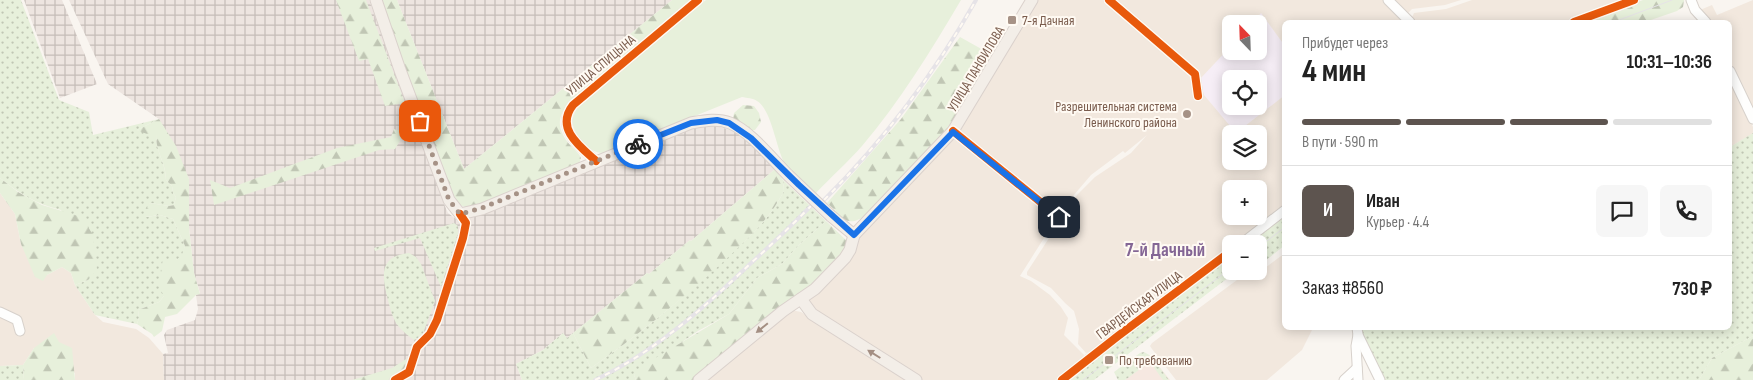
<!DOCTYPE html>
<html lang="ru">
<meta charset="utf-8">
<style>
body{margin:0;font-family:"Sofia Sans Condensed",sans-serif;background:#f6f6f6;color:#222;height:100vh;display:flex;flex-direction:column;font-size:19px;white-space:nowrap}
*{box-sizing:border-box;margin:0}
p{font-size:16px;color:#767676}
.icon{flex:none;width:28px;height:28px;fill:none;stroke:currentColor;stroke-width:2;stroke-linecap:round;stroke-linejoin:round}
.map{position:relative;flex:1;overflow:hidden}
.panel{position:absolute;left:1282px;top:20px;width:450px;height:310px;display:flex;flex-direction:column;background:#fff;border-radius:8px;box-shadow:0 2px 12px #0003}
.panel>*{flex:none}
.needle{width:32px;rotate:337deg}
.controls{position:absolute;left:1222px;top:15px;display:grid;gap:10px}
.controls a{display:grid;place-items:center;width:45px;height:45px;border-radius:8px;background:#fff;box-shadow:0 2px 12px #0003;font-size:25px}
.pin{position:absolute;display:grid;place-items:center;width:42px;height:42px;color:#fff;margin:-21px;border-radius:10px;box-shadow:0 2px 8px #0006}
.courier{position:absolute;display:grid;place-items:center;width:50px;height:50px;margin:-25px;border:4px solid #1a73e8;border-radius:50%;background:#fff;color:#222;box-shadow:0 1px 6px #0007}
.summary em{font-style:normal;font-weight:700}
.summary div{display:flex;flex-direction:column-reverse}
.summary{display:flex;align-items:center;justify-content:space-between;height:85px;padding:0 20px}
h1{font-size:32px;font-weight:700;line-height:38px}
.bar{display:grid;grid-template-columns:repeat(4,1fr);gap:8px 5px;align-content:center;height:60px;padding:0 20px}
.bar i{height:6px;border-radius:4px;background:#e0e0e0}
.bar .selected{background:#5d544f}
.bar p{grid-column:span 4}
.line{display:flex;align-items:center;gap:12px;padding:0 20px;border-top:1px solid #e0e0e0}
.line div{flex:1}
.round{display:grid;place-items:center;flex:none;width:52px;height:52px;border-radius:8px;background:#f6f6f6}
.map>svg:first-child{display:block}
</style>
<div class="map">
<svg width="1753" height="380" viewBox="0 0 1753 380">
<defs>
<pattern id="industrial-grid" width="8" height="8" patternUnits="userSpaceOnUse" patternTransform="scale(1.25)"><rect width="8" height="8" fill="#ede5e0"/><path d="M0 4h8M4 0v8" fill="none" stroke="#c5bdb8"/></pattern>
<pattern id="grass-dots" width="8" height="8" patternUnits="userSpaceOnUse" patternTransform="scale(1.25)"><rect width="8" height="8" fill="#e7f0db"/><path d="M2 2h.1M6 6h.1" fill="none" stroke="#c0c6b4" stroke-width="1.8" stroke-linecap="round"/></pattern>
<pattern id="forest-firs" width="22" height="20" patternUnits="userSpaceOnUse" patternTransform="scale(1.25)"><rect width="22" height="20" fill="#e7f0db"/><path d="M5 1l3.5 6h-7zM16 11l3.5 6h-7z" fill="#c0c6b4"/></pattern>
</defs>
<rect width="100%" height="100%" fill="#f9f5f0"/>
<!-- residential -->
<g fill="#f2e8de" fill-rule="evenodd">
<path d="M1038 0H1103L1191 73H1199L1197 72 1112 0H1385L1406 22H1285V206L1235 244H1231V246L1092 352 1086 353 1078 344 1079 329 1074 311 1065 303 1051 288 1027 275V272L1077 195 1095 177 1131 153 1147 135 1125 153 1123 151 1091 175 1061 210 1056 212 959 131ZM1231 24H1259V51H1231ZM1231 79H1259V106H1231ZM1231 134H1259V161H1231ZM1231 189H1259V216H1231Z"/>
<polygon points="1393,0 1461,0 1445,5 1412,9 1406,15"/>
<polygon points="1472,0 1624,0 1565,22 1414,22 1411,20 1414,13 1446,9"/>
<polygon points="1753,0 1753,110 1730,63 1730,22 1710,22 1700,10 1712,5 1717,15"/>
<polygon points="1730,78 1753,127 1753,133 1749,136 1730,147"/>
<polygon points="953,138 957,138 1056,219 1020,276 1031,281 1050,295 1061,307 1068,318 1064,335 1084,355 1083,359 1055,380 921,380 809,308 810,300 852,258 856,250 855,242"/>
<polygon points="0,193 15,214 21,244 47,275 62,267 71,273 75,285 95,315 103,322 136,329 149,338 163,354 164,380 75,380 75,373 34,348 23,365 0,366"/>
<polygon points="1285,253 1285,328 1313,328 1302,350 1267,380 1176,380 1152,349 1150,346 1152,343 1241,277 1253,277"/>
<polygon points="791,310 801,312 906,380 705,380"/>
</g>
<!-- commercial -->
<polygon fill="#f6e8e1" points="1153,359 1170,380 1125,380"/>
<!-- industrial -->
<g fill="url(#industrial-grid)">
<polygon points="24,0 62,0 97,84 60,98"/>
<polygon points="69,0 369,0 444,204 448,213 456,219 465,219 475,216 690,126 713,125 734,131 745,139 775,169 691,241 690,240 649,274 647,273 567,338 563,333 543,350 516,364 522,380 164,380 163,354 168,353 164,335 167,330 195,320 198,309 196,295 200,293 194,273 189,228 189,179 159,119 108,84"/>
<polygon points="397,0 672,0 464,169"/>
</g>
<!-- education -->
<path fill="#f6eef6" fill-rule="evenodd" d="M1261 13 1285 46V95L1236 133 1204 95 1200 79 1231 46V51H1259V24H1252ZM1231 79H1259V106H1231Z"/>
<!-- grass -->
<g fill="url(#grass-dots)">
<path d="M0 0H21L59 100 89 112 93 135 159 119 137 130 156 134C156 153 166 163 166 180L172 186 173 193 176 197 174 205 169 206 150 203 146 217 160 215 173 219 185 246 182 257 176 260 164 296 159 302 138 310 139 318 137 324 95 315 75 285 88 280 61 210C36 204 20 194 0 178Z"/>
<polygon points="1753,133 1753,336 1712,358 1699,380 1383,380 1364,342 1361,328 1730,328 1730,147"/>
<path d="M783 180 826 221 799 245 782 264 757 278 729 314 698 331 634 375 636 380H522L516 364 543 350 563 333 567 338 573 333 591 368C637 336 680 301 722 262 747 239 768 222 784 191Z"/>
<polygon points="1285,215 1285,245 1259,266 1259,244 1246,244"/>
<polygon points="454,223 458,226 458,234 441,287 420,238 375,251 374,248"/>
<path d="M409 253 416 257 421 264 435 301 422 336 414 340C407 335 401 330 396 323 392 316 390 308 388 300 382 277 378 256 409 253Z"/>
<polygon points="1231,255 1231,271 1237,271 1094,380 1068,380"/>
<polygon points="1144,352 1151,356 1169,380 1163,380 1150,362 1125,380 1118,380 1114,372 1140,353"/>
<polygon points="23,365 24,380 0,380 0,366"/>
</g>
<!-- forest -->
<g fill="url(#forest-firs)">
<polygon points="336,0 366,0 405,103 385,106 368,59 359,61"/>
<path d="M382 0H397L464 169 672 0H693L569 103C556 118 557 130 571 146 575 150 579 153 581 158L579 164 479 206 469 208 456 204 418 105Z"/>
<polygon points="1643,0 1684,0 1683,7 1677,11 1645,22 1582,22"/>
<path d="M960 37 994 56 948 128 866 215C852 225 848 222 834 214L836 211 827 203 901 119Z"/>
<polygon points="743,105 754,106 759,113 761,122 755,130 751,130 733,119 734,113"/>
<path d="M159 119 176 146 189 179V228L194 273 200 294 196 295 177 314 165 317 162 331 154 337 152 334 137 324 139 318 138 310 159 302 164 296 158 285 163 259 176 260 181 257 185 246 173 219 160 215 145 217 144 211 150 203 169 206 174 205 176 197 173 193 172 186 166 180C166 162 156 154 156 134L149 135 137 130Z"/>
<polygon points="394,129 405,133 395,149 379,150 214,205 210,180 230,188 337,148 391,137"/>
<path d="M775 169 783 180 784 191C768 222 747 239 722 263 680 301 637 336 591 368L573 333 647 273 649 274 690 240 691 241Z"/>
<polygon points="0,178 18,192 42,205 82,217 93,235 97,270 88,280 75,285 71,273 62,267 47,275 43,281 35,277 21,244 15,214 0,193"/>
<polygon points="826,221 848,242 841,255 808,288 781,307 693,380 636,380 634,375 647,363 729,314 757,278 782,264 799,245"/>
<polygon points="54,333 59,342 72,348 75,380 24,380 23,365 34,348"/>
<polygon points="1753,336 1753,380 1699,380 1712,358"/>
<polygon points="411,356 402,372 389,380 352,380 392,368"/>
</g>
<!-- park -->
<path fill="#e7f0db" d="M706 0H961C931 51 900 101 862 146 848 162 831 177 816 193 807 185 792 173 785 164 776 149 772 110 757 101 753 98 747 98 742 97L603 153C588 153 573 134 572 120L578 105Z"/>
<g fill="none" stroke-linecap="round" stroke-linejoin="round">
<!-- minor casing -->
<g stroke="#d7d1cb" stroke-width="11">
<g id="minor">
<polyline points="1109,0 1195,74 1198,96"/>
<polyline points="1388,0 1410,22"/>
<polyline points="1691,0 1695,10 1706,22"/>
<polyline points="1574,22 1634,0"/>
<polyline points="1730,71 1753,119"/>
<polyline points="953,131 1059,217"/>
<path d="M596 161C579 146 555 128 573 105L698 0"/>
<polyline points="1241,244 1285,210"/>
<polyline points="0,312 17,320 20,331"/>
<polyline points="1357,328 1358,335 1380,380"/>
<polyline points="395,380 409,372 417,347 430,334 437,320 463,238 466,223 460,214"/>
<polyline points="1062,380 1118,336 1231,251"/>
<polyline points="1344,380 1357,368"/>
<polyline points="1358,380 1356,346 1358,335"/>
</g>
</g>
<!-- major casing -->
<g stroke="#dad1cc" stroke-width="13">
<g id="major">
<path d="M376 0 400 70 449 200 460 214 482 209 691 123C703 121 717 118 730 123 750 131 772 159 788 175"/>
<polyline points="831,216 854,235"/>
<polyline points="801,299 812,314 916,380"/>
<polyline points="699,380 783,311 815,289 845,258 850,250 854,235 953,131 1032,0"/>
</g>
</g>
<!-- minor -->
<use href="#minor" stroke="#fefefd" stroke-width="9"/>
<!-- major -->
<use href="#major" stroke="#f3eee8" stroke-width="11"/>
<!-- tram -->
<g stroke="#e6e3e7" stroke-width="1">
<polyline points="1614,22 1672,0"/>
<polyline points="1259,247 1285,227"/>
<polyline points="1083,380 1231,268"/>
</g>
<!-- rail casing -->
<g stroke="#e6e3e7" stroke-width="4">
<g id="rail">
<path d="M824 200C883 141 935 73 976 0"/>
<path d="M595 380C653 353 704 308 750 264 771 245 791 226 811 206"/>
</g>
</g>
<!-- rail -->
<use href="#rail" stroke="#fffaf3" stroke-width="2" stroke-dasharray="5.5" stroke-linecap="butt"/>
<!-- major-bridge casing -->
<g stroke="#dad1cc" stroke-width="13" stroke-linecap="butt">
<polyline id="major-bridge" points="788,175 831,216"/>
</g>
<!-- major-bridge -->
<use href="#major-bridge" stroke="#f3eee8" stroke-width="11"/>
<!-- cycleway casing -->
<g stroke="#fffaf3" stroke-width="11">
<g id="cycleway">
<polyline points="1109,0 1195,74 1198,96"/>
<polyline points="1574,22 1634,0"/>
<polyline points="953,131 1059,217"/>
<path d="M596 161C579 146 555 128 573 105L698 0"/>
<polyline points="395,380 409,372 417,347 430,334 437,320 463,238 466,223 460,214"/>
<polyline points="1062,380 1118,336 1231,251"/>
</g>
</g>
<!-- cycleway -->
<use href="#cycleway" stroke="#e8590c" stroke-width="8"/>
</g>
<!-- one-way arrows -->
<defs><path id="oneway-solid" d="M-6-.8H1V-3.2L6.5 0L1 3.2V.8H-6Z" transform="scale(1.25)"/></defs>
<g fill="#a48f83">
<use href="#oneway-solid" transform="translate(762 328) rotate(141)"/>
<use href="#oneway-solid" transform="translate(874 354) rotate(-148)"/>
</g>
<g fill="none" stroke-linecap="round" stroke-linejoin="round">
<!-- done -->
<polyline stroke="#a69286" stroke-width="5" stroke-dasharray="0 9" points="420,121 449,200 460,214 482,208 638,144"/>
<!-- route -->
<polyline stroke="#1a73e8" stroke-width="6" points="638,144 691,123 717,120 729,123 751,138 799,185 854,235 953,132 1059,217"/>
</g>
<!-- markers -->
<g fill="#a69286" stroke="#fffaf3" stroke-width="2">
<rect x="1007" y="15" width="10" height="10" rx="2.5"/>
<circle cx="1187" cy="114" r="5"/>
<rect x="1104" y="355" width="10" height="10" rx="2.5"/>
</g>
<g text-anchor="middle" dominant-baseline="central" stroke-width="4" stroke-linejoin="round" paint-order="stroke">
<!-- poi labels -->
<g font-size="14" fill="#7a5c4d" stroke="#fffaf3" text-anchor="start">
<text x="1022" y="20">7-я Дачная</text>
<text x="1177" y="106" text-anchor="end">Разрешительная система<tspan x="1177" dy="16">Ленинского района</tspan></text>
<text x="1119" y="360">По требованию</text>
</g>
<!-- street labels -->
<g font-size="14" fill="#7a5c4d" stroke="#fffaf3">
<text transform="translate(601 65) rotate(-40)">УЛИЦА СПИЦЫНА</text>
<text transform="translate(976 69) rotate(-59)">УЛИЦА ПАНФИЛОВА</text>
<text transform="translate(1139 305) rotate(-37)">ГВАРДЕЙСКАЯ УЛИЦА</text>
</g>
<!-- district labels -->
<g font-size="19" font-weight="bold" fill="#846695" stroke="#fffaf3">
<text x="1165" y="250">7-й Дачный</text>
</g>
</g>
</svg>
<div class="controls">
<a><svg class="needle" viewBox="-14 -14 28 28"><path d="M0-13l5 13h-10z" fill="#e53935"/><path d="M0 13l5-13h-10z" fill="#767676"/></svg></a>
<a><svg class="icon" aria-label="locate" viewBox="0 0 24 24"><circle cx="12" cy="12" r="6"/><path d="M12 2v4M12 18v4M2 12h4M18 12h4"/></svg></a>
<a><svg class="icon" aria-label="layers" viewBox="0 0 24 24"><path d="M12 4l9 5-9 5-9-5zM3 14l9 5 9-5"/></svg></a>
<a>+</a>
<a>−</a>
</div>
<div class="pin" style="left:420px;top:121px;background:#ea580c"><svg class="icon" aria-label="bag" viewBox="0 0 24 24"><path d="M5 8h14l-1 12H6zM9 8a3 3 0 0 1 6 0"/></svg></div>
<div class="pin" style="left:1059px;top:217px;background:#1f2937"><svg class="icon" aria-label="home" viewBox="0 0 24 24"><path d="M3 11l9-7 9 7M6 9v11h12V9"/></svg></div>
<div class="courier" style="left:638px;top:144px"><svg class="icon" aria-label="bike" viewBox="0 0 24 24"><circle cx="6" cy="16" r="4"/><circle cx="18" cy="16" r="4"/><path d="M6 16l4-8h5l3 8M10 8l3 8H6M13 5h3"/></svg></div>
<section class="panel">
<div class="summary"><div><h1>4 мин</h1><p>Прибудет через</p></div><em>10:31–10:36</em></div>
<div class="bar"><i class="selected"></i><i class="selected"></i><i class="selected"></i><i></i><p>В пути · 590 m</p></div>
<div class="line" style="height:90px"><b class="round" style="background:#5d544f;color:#fff">И</b><div><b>Иван</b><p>Курьер · 4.4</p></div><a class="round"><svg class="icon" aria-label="chat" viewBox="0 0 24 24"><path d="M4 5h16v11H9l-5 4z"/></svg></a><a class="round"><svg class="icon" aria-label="phone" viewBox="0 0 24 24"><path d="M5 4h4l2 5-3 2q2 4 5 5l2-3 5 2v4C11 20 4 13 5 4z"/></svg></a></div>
<div class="line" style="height:65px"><div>Заказ #8560</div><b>730 ₽</b></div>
</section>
</div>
